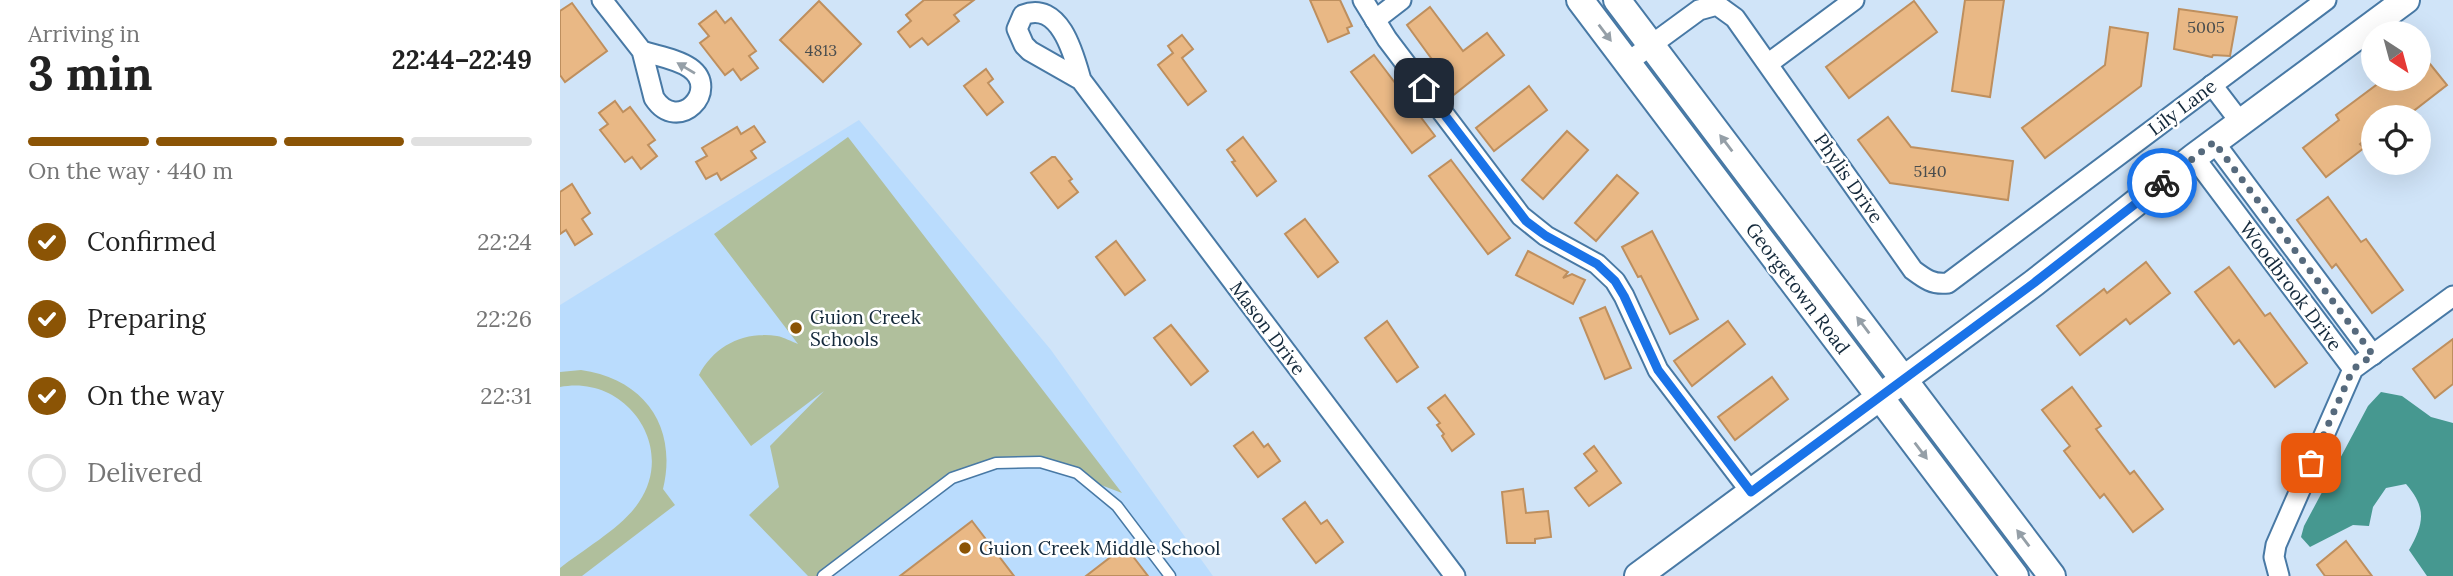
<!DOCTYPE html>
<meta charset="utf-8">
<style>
body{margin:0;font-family:Lora,serif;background:#f6f6f6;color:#222;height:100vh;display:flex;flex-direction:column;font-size:26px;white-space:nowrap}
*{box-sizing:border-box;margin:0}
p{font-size:23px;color:#767676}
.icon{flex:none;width:38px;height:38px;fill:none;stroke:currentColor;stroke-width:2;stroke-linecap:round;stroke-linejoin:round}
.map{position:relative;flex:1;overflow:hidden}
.side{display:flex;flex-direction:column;background:#fff;width:560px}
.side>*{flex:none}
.needle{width:46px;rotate:144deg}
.controls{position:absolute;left:1801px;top:21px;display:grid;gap:14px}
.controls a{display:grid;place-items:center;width:70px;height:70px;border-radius:50%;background:#fff;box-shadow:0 7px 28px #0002;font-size:35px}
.pin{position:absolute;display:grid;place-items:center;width:60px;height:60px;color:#fff;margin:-30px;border-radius:14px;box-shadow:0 4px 10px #0006}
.courier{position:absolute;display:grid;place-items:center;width:70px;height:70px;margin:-35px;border:5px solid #1a73e8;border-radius:50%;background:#fff;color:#222;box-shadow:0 2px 9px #0007}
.summary em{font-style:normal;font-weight:700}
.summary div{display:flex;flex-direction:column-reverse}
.summary{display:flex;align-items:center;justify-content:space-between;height:119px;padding:0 28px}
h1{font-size:46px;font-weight:700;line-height:52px}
.bar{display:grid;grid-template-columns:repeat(4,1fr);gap:10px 7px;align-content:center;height:84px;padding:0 28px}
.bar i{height:9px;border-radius:5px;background:#e0e0e0}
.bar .current{background:#8b5405}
.bar p{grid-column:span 4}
ol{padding:0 28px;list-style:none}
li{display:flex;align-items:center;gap:21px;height:77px}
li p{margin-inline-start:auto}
li .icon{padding:7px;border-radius:50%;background:#8b5405;color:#fff;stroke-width:4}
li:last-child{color:#767676}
li i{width:38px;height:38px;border:4px solid #e0e0e0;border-radius:50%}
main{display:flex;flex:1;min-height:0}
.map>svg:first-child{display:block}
</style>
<main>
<section class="side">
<div class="summary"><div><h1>3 min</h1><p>Arriving in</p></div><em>22:44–22:49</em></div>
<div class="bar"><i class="current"></i><i class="current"></i><i class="current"></i><i></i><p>On the way · 440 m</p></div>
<ol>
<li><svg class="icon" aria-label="check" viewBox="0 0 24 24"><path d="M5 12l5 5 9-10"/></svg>Confirmed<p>22:24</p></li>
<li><svg class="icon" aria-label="check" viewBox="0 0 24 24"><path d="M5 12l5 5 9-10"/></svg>Preparing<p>22:26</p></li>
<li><svg class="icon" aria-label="check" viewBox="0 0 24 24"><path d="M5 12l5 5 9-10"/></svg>On the way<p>22:31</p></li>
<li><i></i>Delivered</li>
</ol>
</section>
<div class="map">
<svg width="1893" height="576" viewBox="0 0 1893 576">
<rect width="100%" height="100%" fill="#d0e4f8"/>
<!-- built -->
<polygon fill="#badcfd" points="299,120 491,350 653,576 0,576 0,305"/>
<!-- green -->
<g fill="#b0bf9c">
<path d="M288 137 562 493 480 462 436 463 392 478 263 576H248L189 515 219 487 210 446 264 391 191 446 139 375C154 346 184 331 217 336 224 337 232 342 238 344L154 234Z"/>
<path d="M21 370C84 379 118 426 103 489L115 505 22 576H0V568C24 549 63 527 79 502 117 446 65 374 0 387V372Z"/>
</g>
<!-- water -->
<path fill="#469890" d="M1821 392 1842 396 1871 417 1893 423V576H1867L1849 550C1864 524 1867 508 1846 484L1826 488 1813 507 1809 526 1793 525 1750 547 1741 537 1744 526 1808 406Z"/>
<!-- building -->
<g fill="#e9b885" stroke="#be8f5e" stroke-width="2">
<polygon points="364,0 414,0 394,15 399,21 368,45 362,38 350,47 338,32 351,21 346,15"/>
<polygon points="750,0 780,0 792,26 787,28 789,33 768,42"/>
<polygon points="1405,0 1444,0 1430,97 1392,91"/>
<polygon points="259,1 301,44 263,82 220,40"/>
<polygon points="1354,1 1377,32 1289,98 1266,67"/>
<polygon points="12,3 47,51 5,82 0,75 0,11"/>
<polygon points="870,7 903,51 927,33 944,55 891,97 873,73 879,69 847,25"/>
<polygon points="1619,9 1677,17 1670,56 1653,55 1652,57 1614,49"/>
<polygon points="156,11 165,23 171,18 196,51 189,56 198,68 181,80 173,69 165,75 140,43 149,36 139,24"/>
<polygon points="1550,27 1588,33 1581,86 1485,158 1462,128 1545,65"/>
<polygon points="622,35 633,49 622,58 646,91 628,105 598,65 613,53 608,46"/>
<polygon points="1858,49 1887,85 1847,116 1843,111 1835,117 1813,117 1813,134 1800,144 1804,148 1766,177 1743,148 1779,120 1776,115 1823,80 1826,84 1833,79 1858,79"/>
<polygon points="814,55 875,136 852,153 791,72"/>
<polygon points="426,69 433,79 428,83 443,102 427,115 404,86"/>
<polygon points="969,86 987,110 934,151 916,128"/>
<polygon points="55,101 63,112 70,107 95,140 88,145 97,156 81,169 72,157 65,162 40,130 48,124 39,113"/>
<polygon points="1328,117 1351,147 1453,161 1448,200 1330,183 1298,140"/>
<polygon points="194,126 205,142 191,151 196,158 161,180 157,173 146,179 136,162 147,156 142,148 177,127 181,134"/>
<polygon points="1007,131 1028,150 983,199 962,180"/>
<polygon points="683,137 716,181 697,196 672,162 675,161 667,150"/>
<polygon points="492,157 495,157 512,179 509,181 518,192 498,208 471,173"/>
<polygon points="891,160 950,238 928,254 869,176"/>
<polygon points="1057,175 1078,193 1036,241 1015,223"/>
<polygon points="12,184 30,213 22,219 32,234 15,245 6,230 0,234 0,192"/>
<polygon points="1768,197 1801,242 1806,239 1843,290 1812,313 1776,264 1772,268 1737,220"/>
<polygon points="745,219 778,262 758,277 725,234"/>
<polygon points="1092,231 1138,319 1110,334 1081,276 1078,277 1062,247"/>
<polygon points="556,241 585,280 565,295 536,257"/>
<polygon points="968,251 1008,272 1003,278 1012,274 1025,280 1013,304 956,275"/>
<polygon points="1586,262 1610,293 1570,324 1566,319 1520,355 1497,326 1544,289 1547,293"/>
<polygon points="1669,267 1705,316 1710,313 1747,363 1715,387 1679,340 1674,344 1635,292"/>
<polygon points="1045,307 1071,368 1045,379 1020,318"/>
<polygon points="827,321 858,367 837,382 805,338"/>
<polygon points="1168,321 1185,344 1132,386 1114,361"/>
<polygon points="611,325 648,371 631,385 594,338"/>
<polygon points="1893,339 1893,384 1875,398 1853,369"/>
<polygon points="1212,377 1228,399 1175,440 1158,417"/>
<polygon points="1512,387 1541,426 1536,429 1570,474 1574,471 1603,509 1573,532 1544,494 1540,498 1504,451 1510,446 1482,410"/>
<polygon points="885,395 914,434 892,451 882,436 884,434 877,425 880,423 868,408"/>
<polygon points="693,432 704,447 708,444 720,461 698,477 674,446"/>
<polygon points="1034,446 1061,483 1029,506 1015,488 1037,471 1024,454"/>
<polygon points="963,489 966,513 988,511 991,537 975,539 975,543 947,543 942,492"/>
<polygon points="745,502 761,524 767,520 783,542 756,563 723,519"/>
<polygon points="412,521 454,576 340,576"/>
<polygon points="1786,541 1812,576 1765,576 1757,565"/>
<polygon points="565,546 588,576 526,576"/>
</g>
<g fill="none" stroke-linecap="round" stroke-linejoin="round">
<!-- lane casing -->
<g stroke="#4879a5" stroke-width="13">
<polyline id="lane" points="263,576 392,478 436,463 480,462 517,473 557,506 610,576"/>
</g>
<!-- street casing -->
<g stroke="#4879a5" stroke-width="23">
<g id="street">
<path d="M42 0 82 51 94 98C118 135 161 90 130 68 117 59 97 56 82 51"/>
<polyline points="803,0 827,39 961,216 986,236 1037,264 1055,281 1064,296 1098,370 1191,492"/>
<polyline points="815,20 841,0"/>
<path d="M1068 62 1139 10 1157 5 1175 18 1353 270C1365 279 1373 285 1388 283L1766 0"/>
<polyline points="1209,63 1294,0"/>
<path d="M521 80 470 51 464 45 457 29 463 15C500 0 514 55 521 80L895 576"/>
<polyline points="1652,85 1681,123"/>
<polyline points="1654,142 1813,355"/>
<polyline points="1634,157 1793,369"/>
<polyline points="1719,576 1714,557 1716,545 1793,369 1893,296"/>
</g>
</g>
<!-- secondary casing -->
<g stroke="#4879a5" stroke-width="30">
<g id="secondary">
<polyline points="1020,0 1455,576"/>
<polyline points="1057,0 1492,576"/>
<polyline points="1078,576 1474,283 1634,157 1846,0"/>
</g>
</g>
<!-- lane -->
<use href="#lane" stroke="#fff" stroke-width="10"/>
<!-- street -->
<use href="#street" stroke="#fff" stroke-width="19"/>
<!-- secondary -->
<use href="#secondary" stroke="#fff" stroke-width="26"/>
</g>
<!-- one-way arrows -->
<defs><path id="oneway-solid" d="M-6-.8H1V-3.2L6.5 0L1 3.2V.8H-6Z" transform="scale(1.75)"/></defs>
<g fill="#959fa7">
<use href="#oneway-solid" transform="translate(1045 33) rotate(53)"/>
<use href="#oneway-solid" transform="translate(126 68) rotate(-149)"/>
<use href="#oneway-solid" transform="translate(1166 143) rotate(-127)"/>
<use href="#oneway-solid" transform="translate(1303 325) rotate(-127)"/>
<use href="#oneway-solid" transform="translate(1361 451) rotate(53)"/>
<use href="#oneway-solid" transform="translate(1463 538) rotate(-127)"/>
</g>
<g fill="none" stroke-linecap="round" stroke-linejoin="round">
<!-- done -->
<polyline stroke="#566a7d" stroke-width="7" stroke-dasharray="0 12.6" points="1602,183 1654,142 1813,355 1793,369 1751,463"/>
<!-- route -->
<polyline stroke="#1a73e8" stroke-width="9" points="864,88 966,221 986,236 1037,264 1055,281 1064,296 1098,370 1191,492 1474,283 1602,183"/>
</g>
<!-- markers -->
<g fill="#8b5405" stroke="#fff" stroke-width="2.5">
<circle cx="236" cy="328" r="7"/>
<circle cx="405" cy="548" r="7"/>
</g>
<g text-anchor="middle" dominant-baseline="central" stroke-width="5" stroke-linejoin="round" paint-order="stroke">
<!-- number labels -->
<g font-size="16" fill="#494d4e">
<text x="1646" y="27">5005</text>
<text x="261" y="50">4813</text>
<text x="1370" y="171">5140</text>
</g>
<!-- street labels -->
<g font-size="19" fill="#14293b" stroke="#fff">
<text transform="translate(1622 107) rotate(-37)">Lily Lane</text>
<text transform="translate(1289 178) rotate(55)">Phylis Drive</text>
<text transform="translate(1731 286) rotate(53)">Woodbrook Drive</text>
<text transform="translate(1238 288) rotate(53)">Georgetown Road</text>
<text transform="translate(708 328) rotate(53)">Mason Drive</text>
</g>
<!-- poi labels -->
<g font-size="19" fill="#14293b" stroke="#fff" text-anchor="start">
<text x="250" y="317">Guion Creek<tspan x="250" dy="22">Schools</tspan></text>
<text x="419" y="548">Guion Creek Middle School</text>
</g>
</g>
</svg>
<div class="controls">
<a><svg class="needle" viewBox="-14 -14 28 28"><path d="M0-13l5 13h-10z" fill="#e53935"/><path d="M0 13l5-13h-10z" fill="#767676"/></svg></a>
<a><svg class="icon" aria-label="locate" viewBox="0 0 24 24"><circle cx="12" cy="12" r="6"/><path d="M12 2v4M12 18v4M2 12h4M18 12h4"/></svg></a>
</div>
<div class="pin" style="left:1751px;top:463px;background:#ea580c"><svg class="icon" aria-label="bag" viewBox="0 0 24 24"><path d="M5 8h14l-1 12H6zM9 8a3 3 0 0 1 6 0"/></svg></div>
<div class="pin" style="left:864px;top:88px;background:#1f2937"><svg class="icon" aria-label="home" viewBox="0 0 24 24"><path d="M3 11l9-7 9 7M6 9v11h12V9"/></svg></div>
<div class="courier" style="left:1602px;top:183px"><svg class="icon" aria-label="bike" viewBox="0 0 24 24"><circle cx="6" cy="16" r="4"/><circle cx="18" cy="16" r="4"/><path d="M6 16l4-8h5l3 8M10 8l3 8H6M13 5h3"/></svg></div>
</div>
</main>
